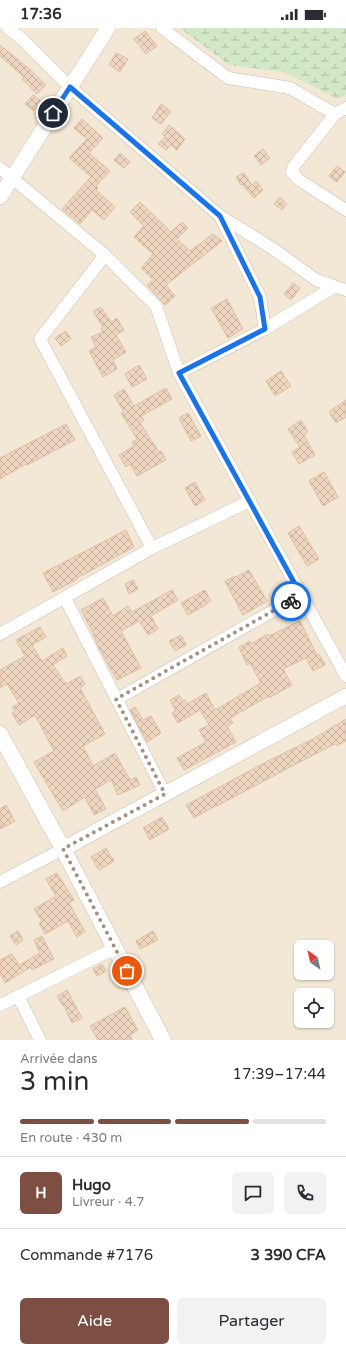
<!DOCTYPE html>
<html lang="fr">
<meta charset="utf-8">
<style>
body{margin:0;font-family:"Varela Round",sans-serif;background:#f2f2f3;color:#2b2b33;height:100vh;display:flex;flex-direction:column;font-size:15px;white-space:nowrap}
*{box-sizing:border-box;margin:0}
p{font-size:13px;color:#7c7c81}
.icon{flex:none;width:22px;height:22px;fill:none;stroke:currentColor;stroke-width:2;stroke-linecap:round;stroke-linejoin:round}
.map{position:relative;height:1012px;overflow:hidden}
.details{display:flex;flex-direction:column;background:#fff;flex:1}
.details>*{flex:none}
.needle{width:26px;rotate:327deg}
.fabs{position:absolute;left:294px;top:912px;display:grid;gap:8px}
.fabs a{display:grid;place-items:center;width:40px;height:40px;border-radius:6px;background:#fff;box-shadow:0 1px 3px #0004;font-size:20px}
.pin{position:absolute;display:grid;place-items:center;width:34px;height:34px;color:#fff;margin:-17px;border:2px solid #fff;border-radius:50%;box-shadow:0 1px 4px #0007}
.courier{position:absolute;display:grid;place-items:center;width:40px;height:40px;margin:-20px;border:3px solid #1a73e8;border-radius:50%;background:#fff;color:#222;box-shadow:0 1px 5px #0007}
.overview em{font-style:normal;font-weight:600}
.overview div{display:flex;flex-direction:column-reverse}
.overview{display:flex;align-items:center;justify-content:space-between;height:68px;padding:0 20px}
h1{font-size:26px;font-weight:600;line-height:30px}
.bar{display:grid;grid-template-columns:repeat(4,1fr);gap:6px 4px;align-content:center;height:48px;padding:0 20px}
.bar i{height:5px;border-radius:3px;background:#e1e1e2}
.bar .on{background:#7c4f42}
.bar p{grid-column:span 4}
.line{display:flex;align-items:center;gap:10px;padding:0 20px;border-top:1px solid #e1e1e2}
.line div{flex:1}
.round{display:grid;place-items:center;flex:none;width:42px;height:42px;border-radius:6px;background:#f2f2f3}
.action{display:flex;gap:8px;margin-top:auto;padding:8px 20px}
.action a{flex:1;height:46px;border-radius:6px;background:#7c4f42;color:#fff;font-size:16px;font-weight:600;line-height:46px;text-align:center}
.action a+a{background:#f2f2f3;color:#2b2b33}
.status{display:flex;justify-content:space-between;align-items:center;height:28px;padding:0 20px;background:#fff;direction:ltr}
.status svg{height:11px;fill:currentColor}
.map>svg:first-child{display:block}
</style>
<div class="status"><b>17:36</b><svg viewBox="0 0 49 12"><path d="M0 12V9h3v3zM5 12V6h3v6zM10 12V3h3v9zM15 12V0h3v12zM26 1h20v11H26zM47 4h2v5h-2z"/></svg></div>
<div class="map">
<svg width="346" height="1012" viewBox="0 0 346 1012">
<defs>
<pattern id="wetland-marsh" width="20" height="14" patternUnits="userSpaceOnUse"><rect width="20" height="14" fill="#d2e8c6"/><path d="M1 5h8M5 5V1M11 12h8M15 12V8" fill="none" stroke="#afbfa3"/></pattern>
<pattern id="building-cross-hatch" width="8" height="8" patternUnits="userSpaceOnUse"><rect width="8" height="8" fill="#efd6c1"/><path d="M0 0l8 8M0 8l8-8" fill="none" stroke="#c6b19f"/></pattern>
</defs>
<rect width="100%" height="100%" fill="#fbf5e8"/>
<!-- residential -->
<path fill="#f3e7d6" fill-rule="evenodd" d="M0 0H346V1012H0ZM301 919H327V945H301ZM301 967H327V993H301Z"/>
<!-- wetland -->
<polygon fill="url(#wetland-marsh)" points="180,0 346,0 346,67 338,71 284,44 229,37"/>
<!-- building -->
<g fill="url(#building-cross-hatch)" stroke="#e1bea2">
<polygon points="145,3 157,18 146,26 134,11"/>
<polygon points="0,17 32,43 46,57 37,66 22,51 24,49 0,28"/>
<polygon points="116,25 128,31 120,44 109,37"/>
<polygon points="33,67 41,73 34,83 25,76"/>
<polygon points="161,76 171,83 161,96 152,90"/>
<polygon points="82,91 103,110 89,125 110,143 96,158 98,160 96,162 115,179 104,192 92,182 80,196 62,181 91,149 69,130 87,111 74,100"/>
<polygon points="169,97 185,111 177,122 171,117 166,122 158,116 165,109 162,106"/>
<polygon points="263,121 270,130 261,137 254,128"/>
<polygon points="120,125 130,134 124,140 114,132"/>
<polygon points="337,138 345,144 337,154 329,148"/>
<polygon points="244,145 252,157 256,153 263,162 254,170 242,156 241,157 236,149"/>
<polygon points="280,169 287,176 282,182 274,176"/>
<polygon points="140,174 171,204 182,194 188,200 177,211 190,223 213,206 222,213 166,257 175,268 165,277 147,257 153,252 141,240 153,226 134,209 144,198 130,184"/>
<polygon points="293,255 300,260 291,272 284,266"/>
<polygon points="227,271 243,301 228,310 211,280"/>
<polygon points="101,279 111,294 117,290 124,302 116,307 126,324 113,332 117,341 103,349 89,323 96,319 91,309 103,304 101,301 103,299 93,283"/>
<polygon points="66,303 71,311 61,318 55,310"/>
<polygon points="139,337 147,351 132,359 125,346"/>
<polygon points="281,343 291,358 275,368 266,353"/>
<polygon points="166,360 172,371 141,388 144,392 140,395 159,424 161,423 166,432 137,448 130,436 126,439 119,427 134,418 132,414 137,411 121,385 124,384 114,367 124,361 134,378"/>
<polygon points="346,372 346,389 336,395 329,384"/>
<polygon points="188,385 201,408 191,413 179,390"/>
<polygon points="301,392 308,404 304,407 315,427 299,436 292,424 300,419 288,401"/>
<polygon points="66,396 75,412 27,437 26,436 0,451 0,430"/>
<polygon points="324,444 338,469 323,478 309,453"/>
<polygon points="195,454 205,472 195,478 185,460"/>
<polygon points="299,498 319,531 307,538 288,505"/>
<polygon points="126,502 134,519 103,536 77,550 78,551 53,564 43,545"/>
<polygon points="249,542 267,573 243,587 225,553 235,548 236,549"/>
<polygon points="133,552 138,561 129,566 125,556"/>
<polygon points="172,562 178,572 151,588 158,601 148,607 139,593 121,603 141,640 117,652 99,620 91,601 81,582 103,570 113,588 128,578 132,584"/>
<polygon points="205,562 211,573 206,576 206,577 188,587 181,575"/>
<polygon points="300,593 317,627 319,626 325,637 313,643 306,630 283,641 292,657 269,670 269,668 230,690 233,695 227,698 236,714 184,742 177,730 206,714 199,702 209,697 200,682 178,695 172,685 176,683 170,672 179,667 183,673 185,672 187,676 206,665 215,682 261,655 250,635 247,637 239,619 250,613 251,616 268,606 269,608"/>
<polygon points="40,599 46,609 32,617 42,633 63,620 67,628 53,637 66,656 80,648 85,656 80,660 105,706 83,718 93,738 115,725 130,752 136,749 140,757 118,767 111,752 95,761 106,781 94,787 85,769 63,783 34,734 54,723 35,687 19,697 12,685 15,683 12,679 19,675 7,656 0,660 0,642 25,628 16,612"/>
<polygon points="181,607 186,617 175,623 169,613"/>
<polygon points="135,679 143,692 151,688 161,705 147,714 130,682"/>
<polygon points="346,691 346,713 337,718 335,716 294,737 217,778 217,777 194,790 186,777 268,733 311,712"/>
<polygon points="6,777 15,793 0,801 0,781"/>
<polygon points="162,789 169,801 150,812 143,800"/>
<polygon points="106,820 114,833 99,842 91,829"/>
<polygon points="57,845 74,872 69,875 85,904 77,909 68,893 45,906 39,895 42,893 34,881 56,868 46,851"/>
<polygon points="18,903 23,912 16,917 10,908"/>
<polygon points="153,903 158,912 140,921 136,913"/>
<polygon points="42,908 54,931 32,942 31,939 5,955 0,945 0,932 12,926 19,937 40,925 34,912"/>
<polygon points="102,936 106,943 97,948 93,941"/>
<polygon points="67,962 82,990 72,995 64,978 63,978 57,968"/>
<polygon points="125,979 138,1002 130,1007 132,1012 98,1012 90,998"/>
</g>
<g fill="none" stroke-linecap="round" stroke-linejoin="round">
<!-- minor casing -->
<g stroke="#cdbdae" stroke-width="13">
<g id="minor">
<polyline points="8,0 22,11 70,59 220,188 272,220 316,252 346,262"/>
<polyline points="162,0 228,50 290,60 335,86 346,80"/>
<polyline points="335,86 294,138 292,144 299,152 346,182"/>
<polyline points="0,140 105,227 156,278 179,345 346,648"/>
<polyline points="220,188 260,269 265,301"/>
<polyline points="179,345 265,301 334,259"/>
<polyline points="152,520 250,473"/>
<polyline points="65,570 165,766"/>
<polyline points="0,606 152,520 40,311 105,227"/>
<polyline points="117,671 301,567"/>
<polyline points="0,854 63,821"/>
<polyline points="18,968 40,1012"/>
<polyline points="0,977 115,920"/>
</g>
</g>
<!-- tertiary casing -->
<g stroke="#cdbdae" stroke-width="16">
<g id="tertiary">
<polyline points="0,169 108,0"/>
<polyline points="63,821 346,668"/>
</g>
</g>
<!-- secondary casing -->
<g stroke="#cfbeac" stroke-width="17">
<polyline id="secondary" points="0,706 63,821 163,1012"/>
</g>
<!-- minor -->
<use href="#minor" stroke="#fff" stroke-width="12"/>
<!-- tertiary -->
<use href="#tertiary" stroke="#fff" stroke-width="15"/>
<!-- secondary -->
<use href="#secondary" stroke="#fff" stroke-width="16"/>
</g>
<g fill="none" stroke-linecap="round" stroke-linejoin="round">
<!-- done -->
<polyline stroke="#a39283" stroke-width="4" stroke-dasharray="0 7.2" points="127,943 63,821 165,766 116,671 291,573"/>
<!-- route -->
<polyline stroke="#1a73e8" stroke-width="5" points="53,85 70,59 220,188 260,269 265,301 179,345 301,567 291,573"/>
</g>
</svg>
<div class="fabs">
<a><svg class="needle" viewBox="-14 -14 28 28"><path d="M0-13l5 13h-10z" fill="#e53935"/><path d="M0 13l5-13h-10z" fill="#7c7c81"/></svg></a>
<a><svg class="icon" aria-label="locate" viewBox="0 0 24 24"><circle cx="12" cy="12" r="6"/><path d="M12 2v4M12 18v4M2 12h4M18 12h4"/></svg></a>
</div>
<div class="pin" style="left:127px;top:943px;background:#ea580c"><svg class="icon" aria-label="bag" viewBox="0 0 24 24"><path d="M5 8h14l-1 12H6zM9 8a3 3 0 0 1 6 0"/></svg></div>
<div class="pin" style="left:53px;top:85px;background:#1f2937"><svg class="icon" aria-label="home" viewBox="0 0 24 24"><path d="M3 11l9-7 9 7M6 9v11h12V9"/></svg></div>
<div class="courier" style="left:291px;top:573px"><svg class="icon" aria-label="bike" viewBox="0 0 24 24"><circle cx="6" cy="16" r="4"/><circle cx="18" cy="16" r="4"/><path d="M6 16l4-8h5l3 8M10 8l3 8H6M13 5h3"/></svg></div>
</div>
<section class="details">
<div class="overview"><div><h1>3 min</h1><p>Arrivée dans</p></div><em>17:39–17:44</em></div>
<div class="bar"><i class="on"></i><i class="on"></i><i class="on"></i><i></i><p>En route · 430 m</p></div>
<div class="line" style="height:72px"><b class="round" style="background:#7c4f42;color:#fff">H</b><div><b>Hugo</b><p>Livreur · 4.7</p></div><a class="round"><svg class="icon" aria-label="chat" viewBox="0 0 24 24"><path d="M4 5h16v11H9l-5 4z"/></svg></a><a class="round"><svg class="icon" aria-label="phone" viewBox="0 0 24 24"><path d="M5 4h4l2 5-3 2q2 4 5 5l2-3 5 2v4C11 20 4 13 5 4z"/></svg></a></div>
<div class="line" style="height:52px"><div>Commande #7176</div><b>3 390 CFA</b></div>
<div class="action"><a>Aide</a><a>Partager</a></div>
</section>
